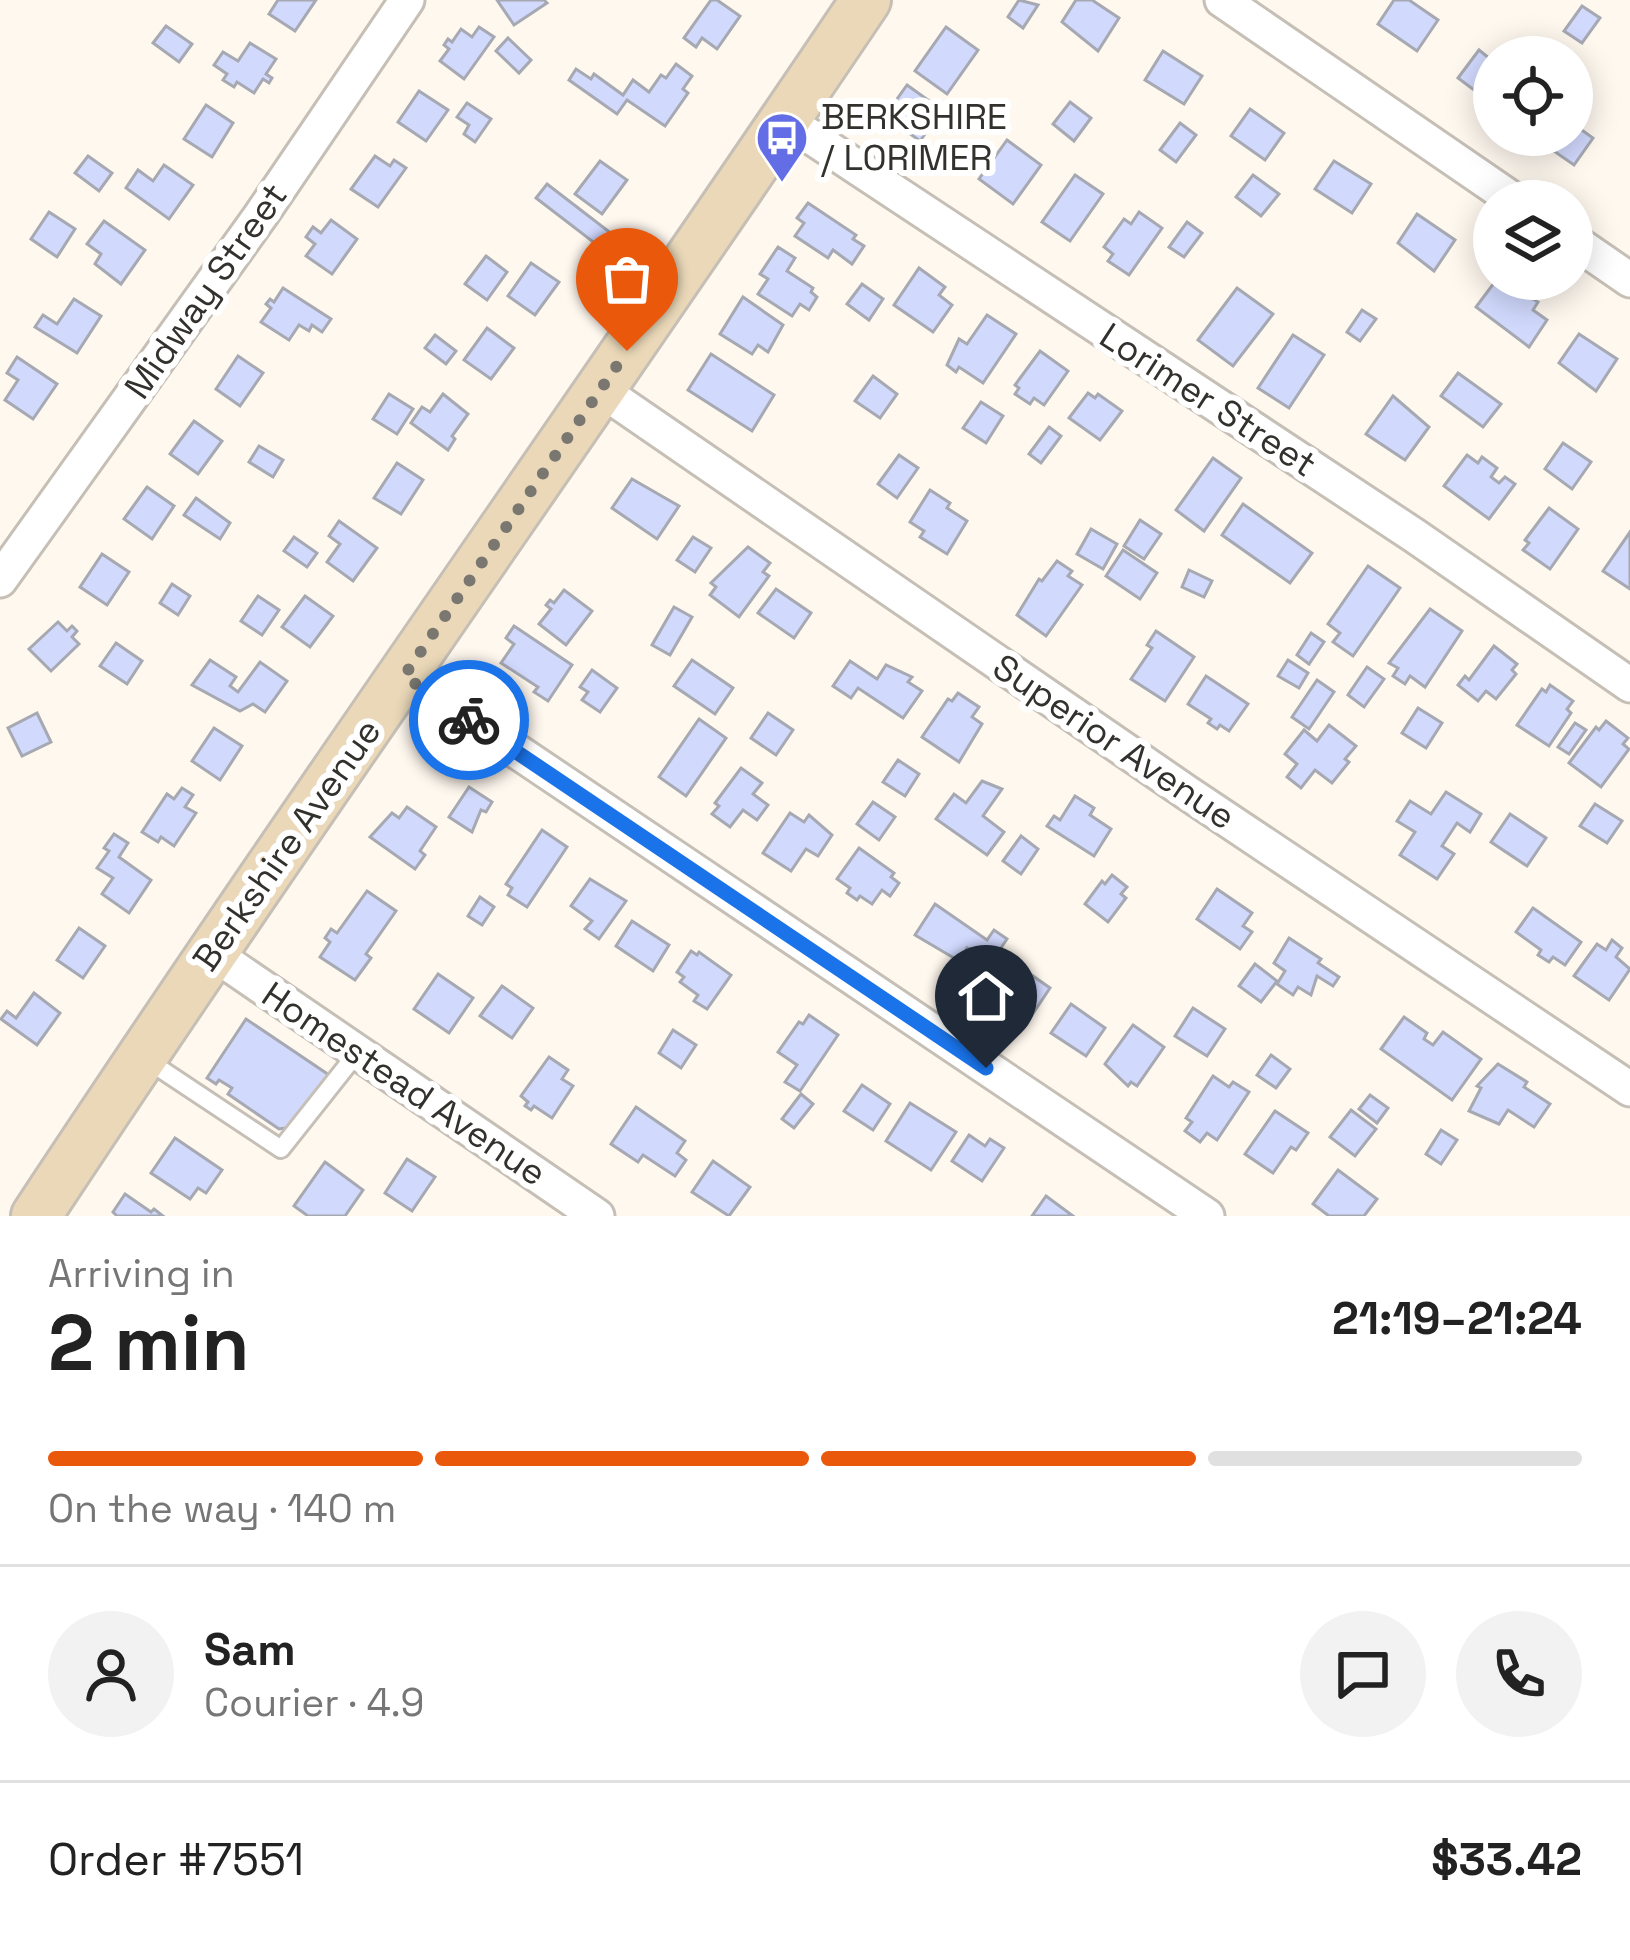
<!DOCTYPE html>
<meta charset="utf-8">
<style>
body{margin:0;font-family:"Space Grotesk",sans-serif;background:#f2f2f2;color:#222;height:100vh;display:flex;flex-direction:column;font-size:45px;white-space:nowrap}
*{box-sizing:border-box;margin:0}
p{font-size:39px;color:#767676}
.icon{flex:none;width:66px;height:66px;fill:none;stroke:currentColor;stroke-width:2;stroke-linecap:round;stroke-linejoin:round}
.map{position:relative;height:1216px;overflow:hidden}
.drawer{display:flex;flex-direction:column;background:#fff;flex:1}
.drawer>*{flex:none}
.tools{position:absolute;left:1473px;top:36px;display:grid;gap:24px}
.tools a{display:grid;place-items:center;width:120px;height:120px;border-radius:50%;background:#fff;box-shadow:0 6px 30px #0003;font-size:60px}
.pin{position:absolute;display:grid;place-items:center;width:102px;height:102px;color:#fff;margin:-123px -51px;border-radius:50% 50% 50% 0;rotate:-45deg;box-shadow:0 0 12px #0007}
.pin .icon{rotate:45deg}
.courier{position:absolute;display:grid;place-items:center;width:120px;height:120px;margin:-60px;border:9px solid #1a73e8;border-radius:50%;background:#fff;color:#222;box-shadow:0 3px 15px #0007}
.headline em{font-style:normal;font-weight:800}
.headline div{display:flex;flex-direction:column-reverse}
.headline{display:flex;align-items:center;justify-content:space-between;height:204px;padding:0 48px}
h1{font-size:78px;font-weight:800;line-height:90px}
.bar{display:grid;grid-template-columns:repeat(4,1fr);gap:18px 12px;align-content:center;height:144px;padding:0 48px}
.bar i{height:15px;border-radius:9px;background:#e0e0e0}
.bar .active{background:#ea580c}
.bar p{grid-column:span 4}
.line{display:flex;align-items:center;gap:30px;padding:0 48px;border-top:3px solid #e0e0e0}
.line div{flex:1}
.round{display:grid;place-items:center;flex:none;width:126px;height:126px;border-radius:63px;background:#f2f2f2}
.map>svg:first-child{display:block}
</style>
<div class="map">
<svg width="1630" height="1216" viewBox="0 0 1630 1216">
<rect width="100%" height="100%" fill="#fff8ef"/>
<!-- building -->
<g fill="#d1d9fd" stroke="#a6a9b2" stroke-width="3">
<polygon points="278,0 316,0 295,31 269,14"/>
<polygon points="497,0 544,0 547,3 514,25"/>
<polygon points="711,0 717,0 740,16 717,49 702,38 696,47 684,38"/>
<polygon points="1019,0 1038,5 1023,28 1008,17"/>
<polygon points="1076,0 1092,0 1119,18 1098,51 1062,22"/>
<polygon points="1394,0 1409,0 1438,20 1417,51 1378,24"/>
<polygon points="1582,6 1600,18 1582,43 1564,31"/>
<polygon points="166,26 192,44 179,62 153,43"/>
<polygon points="479,27 494,37 464,79 440,61 449,49 444,45 448,39 452,42 461,29 472,37"/>
<polygon points="946,27 978,50 947,94 915,71"/>
<polygon points="508,38 531,60 519,73 496,51"/>
<polygon points="250,43 276,59 266,74 272,78 269,83 263,79 254,93 237,82 234,87 223,80 227,74 214,65 223,52 238,61"/>
<polygon points="1479,50 1494,62 1494,105 1458,78"/>
<polygon points="1163,51 1202,76 1184,104 1145,80"/>
<polygon points="676,64 692,76 683,89 688,93 665,126 627,100 617,114 569,80 576,69 591,79 594,74 623,95 633,80 649,92 661,75 666,78"/>
<polygon points="907,85 942,110 920,141 885,116"/>
<polygon points="419,91 448,110 426,141 398,122"/>
<polygon points="1070,102 1091,118 1074,141 1053,124"/>
<polygon points="467,103 491,119 475,142 464,134 469,125 457,117"/>
<polygon points="206,105 233,123 212,157 184,139"/>
<polygon points="1250,109 1284,133 1265,160 1231,136"/>
<polygon points="1180,123 1196,135 1176,162 1160,150"/>
<polygon points="1572,123 1593,138 1574,165 1538,140 1542,135 1572,135"/>
<polygon points="1007,140 1041,165 1013,204 979,179"/>
<polygon points="88,156 112,173 99,191 75,173"/>
<polygon points="375,156 390,166 394,160 406,168 378,207 351,189"/>
<polygon points="600,161 627,180 602,214 575,194"/>
<polygon points="1334,161 1371,184 1352,213 1315,189"/>
<polygon points="164,165 193,185 169,219 126,188 138,170 153,181"/>
<polygon points="1075,175 1103,194 1070,241 1042,222"/>
<polygon points="1253,175 1279,194 1261,216 1236,197"/>
<polygon points="547,184 612,234 601,248 536,198"/>
<polygon points="808,203 856,235 853,239 864,246 852,264 833,250 828,258 795,236 804,223 797,218"/>
<polygon points="49,212 75,229 57,257 31,239"/>
<polygon points="1139,212 1162,228 1129,275 1108,261 1113,254 1104,247 1124,219 1131,224"/>
<polygon points="1417,214 1455,240 1434,271 1398,243"/>
<polygon points="331,220 357,239 332,274 306,256 315,244 306,237 313,227 321,233"/>
<polygon points="104,221 145,250 121,284 95,264 101,254 87,244"/>
<polygon points="1187,222 1202,233 1184,257 1169,247"/>
<polygon points="778,247 795,258 787,271 813,288 811,292 817,297 809,310 800,304 792,316 758,294 768,279 760,274"/>
<polygon points="486,256 507,272 487,300 465,284"/>
<polygon points="531,263 559,282 535,315 508,296"/>
<polygon points="919,268 945,287 939,295 952,305 933,332 894,305"/>
<polygon points="1497,279 1538,302 1533,310 1547,320 1529,347 1476,307"/>
<polygon points="862,284 883,299 869,320 847,304"/>
<polygon points="283,288 331,319 322,332 312,325 309,331 299,325 289,340 261,322 271,308 266,304 270,299 274,302"/>
<polygon points="1237,288 1273,314 1233,366 1198,340"/>
<polygon points="743,297 783,325 768,352 758,345 752,354 720,334"/>
<polygon points="74,299 101,316 77,353 35,327 43,315 57,324"/>
<polygon points="1362,310 1376,319 1360,341 1347,332"/>
<polygon points="987,315 1016,334 983,383 959,367 956,372 947,365 959,339 967,344"/>
<polygon points="487,328 514,348 491,379 464,360"/>
<polygon points="1579,334 1617,359 1596,391 1559,363"/>
<polygon points="435,335 456,351 446,364 425,348"/>
<polygon points="1293,335 1324,355 1289,408 1258,388"/>
<polygon points="1040,351 1068,371 1044,405 1034,398 1030,404 1015,394 1019,388 1015,385"/>
<polygon points="711,354 774,395 752,431 688,390"/>
<polygon points="238,356 263,373 240,406 216,389"/>
<polygon points="17,357 57,384 33,419 5,400 18,380 7,373"/>
<polygon points="1458,373 1501,404 1483,427 1441,396"/>
<polygon points="873,376 897,394 880,418 855,401"/>
<polygon points="1088,393 1095,398 1098,394 1122,411 1100,440 1069,418"/>
<polygon points="389,394 413,409 397,434 373,419"/>
<polygon points="443,394 468,414 452,436 455,439 448,450 411,423 422,407 430,412"/>
<polygon points="1393,396 1429,427 1405,460 1366,434"/>
<polygon points="981,402 1003,416 986,443 963,428"/>
<polygon points="194,421 222,441 198,474 170,454"/>
<polygon points="1049,427 1061,436 1041,463 1029,454"/>
<polygon points="1563,443 1591,462 1572,489 1545,469"/>
<polygon points="259,446 283,460 273,477 249,462"/>
<polygon points="899,455 918,468 897,498 878,484"/>
<polygon points="1467,455 1478,463 1482,457 1497,468 1491,477 1499,483 1505,477 1515,484 1489,519 1444,486"/>
<polygon points="1213,458 1241,478 1204,531 1176,510"/>
<polygon points="397,463 423,480 401,514 374,498"/>
<polygon points="632,479 679,506 657,539 612,508"/>
<polygon points="147,487 174,506 152,539 124,519"/>
<polygon points="930,490 950,503 947,508 967,521 947,554 920,537 924,531 910,522"/>
<polygon points="196,498 230,523 220,539 184,515"/>
<polygon points="1243,504 1312,553 1290,583 1222,535"/>
<polygon points="1549,508 1578,529 1550,569 1523,550 1529,543 1525,540"/>
<polygon points="1140,520 1161,534 1144,559 1124,546"/>
<polygon points="339,521 377,548 353,581 327,562 340,544 329,536"/>
<polygon points="1091,529 1117,544 1103,569 1077,554"/>
<polygon points="1630,532 1630,589 1603,571"/>
<polygon points="294,537 317,553 307,567 284,551"/>
<polygon points="693,537 711,548 695,572 677,560"/>
<polygon points="748,547 770,563 763,572 769,576 739,617 710,595 716,587 711,583"/>
<polygon points="1123,550 1157,573 1140,599 1106,576"/>
<polygon points="102,554 129,572 107,605 80,587"/>
<polygon points="1057,561 1072,571 1068,576 1082,585 1046,636 1017,615 1039,579 1042,581"/>
<polygon points="1368,566 1400,588 1353,656 1333,642 1340,633 1328,624"/>
<polygon points="1189,570 1212,581 1204,597 1182,587"/>
<polygon points="172,584 190,596 178,615 160,603"/>
<polygon points="776,589 811,613 794,638 758,613"/>
<polygon points="564,590 592,611 566,645 539,624 551,609 546,605 550,600 554,603"/>
<polygon points="258,596 279,610 262,635 241,621"/>
<polygon points="305,596 333,616 310,647 282,627"/>
<polygon points="674,607 692,617 670,655 652,645"/>
<polygon points="1430,609 1462,631 1425,687 1410,676 1405,684 1393,676 1398,668 1389,663"/>
<polygon points="58,622 67,631 72,626 77,631 72,637 79,644 51,671 29,649"/>
<polygon points="514,626 572,665 548,701 534,692 538,687 501,663 514,644 506,638"/>
<polygon points="1156,631 1194,657 1165,701 1131,679 1152,648 1147,645"/>
<polygon points="1311,633 1324,642 1309,664 1297,655"/>
<polygon points="116,643 142,661 127,684 100,666"/>
<polygon points="1494,646 1517,664 1512,670 1516,674 1496,699 1486,691 1478,701 1458,685 1465,676 1469,680"/>
<polygon points="210,660 236,677 230,686 238,692 260,662 287,681 265,712 253,704 240,711 192,685"/>
<polygon points="692,660 733,688 715,714 674,686"/>
<polygon points="1288,660 1308,673 1299,688 1278,676"/>
<polygon points="850,661 877,679 886,665 912,677 908,682 922,691 903,718 858,688 851,698 833,686"/>
<polygon points="1367,667 1384,679 1364,707 1348,695"/>
<polygon points="592,670 617,688 600,712 582,700 588,692 580,687"/>
<polygon points="1206,676 1248,704 1229,731 1220,725 1217,729 1208,723 1211,719 1188,704"/>
<polygon points="1317,680 1334,692 1309,729 1292,717"/>
<polygon points="1550,685 1573,701 1567,709 1571,713 1549,746 1517,725 1542,689 1546,692"/>
<polygon points="958,693 979,707 972,717 982,724 959,762 922,737 948,699 952,701"/>
<polygon points="1418,708 1442,723 1426,748 1402,733"/>
<polygon points="37,713 51,742 22,756 8,728"/>
<polygon points="768,713 793,730 776,755 751,738"/>
<polygon points="699,719 726,738 686,796 659,777"/>
<polygon points="1606,721 1628,738 1623,744 1629,749 1601,787 1569,763 1596,727 1599,730"/>
<polygon points="1575,723 1586,730 1569,754 1558,747"/>
<polygon points="1329,725 1356,746 1345,759 1349,762 1332,783 1315,770 1301,788 1287,777 1297,764 1285,754 1304,730 1317,741"/>
<polygon points="214,728 242,746 220,780 192,761"/>
<polygon points="898,760 919,774 905,796 883,782"/>
<polygon points="741,768 762,783 753,794 768,805 757,820 743,810 730,827 712,814 719,806 715,803"/>
<polygon points="982,781 1002,789 983,816 1004,832 987,855 936,819 954,794 966,803"/>
<polygon points="469,787 492,802 486,812 481,810 472,832 449,817"/>
<polygon points="182,788 193,795 185,807 196,813 174,846 161,837 158,842 142,832 167,794 174,799"/>
<polygon points="1446,792 1481,814 1470,832 1457,823 1442,846 1454,854 1437,879 1400,855 1415,832 1397,821 1410,801 1431,814"/>
<polygon points="1075,796 1094,808 1090,815 1111,829 1094,856 1047,826 1054,816 1060,820"/>
<polygon points="873,802 895,817 879,840 857,824"/>
<polygon points="1595,804 1622,821 1607,843 1580,826"/>
<polygon points="407,807 436,827 420,851 425,855 415,869 370,837 392,813 399,818"/>
<polygon points="790,813 804,822 809,815 832,835 818,856 806,849 791,871 763,853"/>
<polygon points="1510,814 1546,838 1527,866 1491,842"/>
<polygon points="542,830 567,847 527,907 508,895 512,888 506,884"/>
<polygon points="114,834 128,843 119,857 151,880 129,913 102,894 113,878 97,868 109,851 104,848"/>
<polygon points="1021,836 1038,849 1021,874 1003,861"/>
<polygon points="859,848 894,873 891,877 899,883 890,896 882,890 872,904 860,896 857,900 847,893 850,888 837,879"/>
<polygon points="1112,875 1127,887 1121,894 1126,898 1108,922 1085,904 1102,881 1105,884"/>
<polygon points="590,879 626,901 599,939 585,929 592,921 571,906"/>
<polygon points="1217,889 1252,913 1243,926 1252,932 1240,949 1197,919"/>
<polygon points="367,891 396,911 366,954 371,958 355,980 320,957 330,942 325,938 331,929 337,933"/>
<polygon points="480,897 494,907 482,925 468,916"/>
<polygon points="935,904 987,940 994,930 1007,939 990,964 967,948 959,961 915,935"/>
<polygon points="1533,908 1581,942 1565,965 1553,957 1549,962 1538,955 1541,950 1516,932"/>
<polygon points="632,921 669,945 653,971 616,946"/>
<polygon points="79,928 105,946 83,978 57,960"/>
<polygon points="1289,938 1321,959 1318,963 1339,977 1333,986 1317,976 1311,995 1298,987 1293,995 1277,984 1285,971 1274,963"/>
<polygon points="1612,940 1622,948 1616,957 1630,969 1609,1000 1574,976 1597,944 1606,950"/>
<polygon points="691,951 697,955 699,952 731,975 707,1009 694,1001 698,995 680,982 684,977 677,972"/>
<polygon points="1010,960 1050,988 1030,1018 992,987"/>
<polygon points="1255,964 1277,981 1261,1002 1239,986"/>
<polygon points="438,974 473,998 449,1033 414,1009"/>
<polygon points="502,986 533,1008 512,1038 480,1016"/>
<polygon points="34,993 60,1013 37,1045 1,1019 7,1011 16,1018"/>
<polygon points="1071,1004 1105,1028 1086,1056 1051,1033"/>
<polygon points="1193,1008 1225,1029 1207,1056 1175,1036"/>
<polygon points="809,1015 838,1035 800,1091 785,1082 797,1065 778,1052 799,1022 803,1024"/>
<polygon points="1404,1017 1427,1033 1424,1039 1433,1045 1443,1032 1481,1059 1452,1100 1381,1049"/>
<polygon points="246,1019 329,1075 293,1127 279,1129 228,1094 232,1088 219,1080 216,1084 207,1078"/>
<polygon points="1133,1025 1164,1047 1137,1086 1131,1082 1128,1086 1105,1064"/>
<polygon points="673,1030 696,1045 681,1068 659,1053"/>
<polygon points="1271,1055 1290,1069 1276,1088 1257,1075"/>
<polygon points="549,1057 568,1070 562,1079 573,1086 552,1118 534,1106 531,1110 525,1106 528,1102 521,1096"/>
<polygon points="1498,1064 1527,1082 1524,1087 1550,1104 1534,1127 1508,1110 1499,1124 1469,1111 1481,1088 1477,1086"/>
<polygon points="1213,1076 1229,1087 1233,1082 1249,1092 1217,1140 1207,1133 1200,1142 1185,1131 1192,1122 1186,1118"/>
<polygon points="862,1085 890,1104 873,1130 844,1111"/>
<polygon points="801,1094 813,1104 794,1128 782,1119"/>
<polygon points="1370,1095 1388,1108 1377,1123 1359,1109"/>
<polygon points="910,1103 956,1132 931,1170 886,1141"/>
<polygon points="636,1107 685,1141 677,1153 686,1160 675,1176 643,1155 638,1162 611,1144"/>
<polygon points="1351,1110 1376,1129 1355,1156 1330,1137"/>
<polygon points="1275,1111 1308,1133 1296,1150 1291,1147 1273,1173 1245,1154"/>
<polygon points="1441,1130 1457,1140 1441,1164 1426,1154"/>
<polygon points="969,1135 985,1146 990,1139 1004,1148 982,1181 952,1161"/>
<polygon points="175,1138 222,1170 206,1193 198,1188 190,1199 151,1173"/>
<polygon points="407,1159 435,1177 412,1211 385,1193"/>
<polygon points="713,1161 750,1187 729,1216 692,1192"/>
<polygon points="325,1162 363,1190 345,1216 308,1216 294,1206"/>
<polygon points="1338,1170 1377,1199 1364,1216 1329,1216 1313,1204"/>
<polygon points="125,1194 151,1212 154,1209 163,1216 117,1216 113,1212"/>
<polygon points="1046,1196 1073,1216 1032,1216"/>
</g>
<g fill="none" stroke-linecap="round" stroke-linejoin="round">
<!-- lane casing -->
<g stroke="#c5bfb6" stroke-width="22">
<polyline id="lane" points="147,1060 281,1149 357,1053"/>
</g>
<!-- street casing -->
<g stroke="#c5bfb6" stroke-width="39">
<g id="street">
<polyline points="1222,0 1515,201"/>
<polyline points="784,119 1415,536 1630,685"/>
<polyline points="1572,240 1630,280"/>
<polyline points="601,390 1186,792 1630,1089"/>
<polyline points="0,580 261,215 407,0"/>
<polyline points="405,676 1207,1216"/>
<polyline points="211,952 597,1216"/>
</g>
</g>
<!-- secondary casing -->
<g stroke="#c5bfb6" stroke-width="54">
<path id="secondary" d="M36 1216C306 807 592 407 866 0"/>
</g>
<!-- lane -->
<use href="#lane" stroke="#fff" stroke-width="16"/>
<!-- street -->
<use href="#street" stroke="#fff" stroke-width="33"/>
<!-- secondary -->
<use href="#secondary" stroke="#ead8b8" stroke-width="48"/>
</g>
<g fill="none" stroke-linecap="round" stroke-linejoin="round">
<!-- done -->
<polyline stroke="#7a7771" stroke-width="12" stroke-dasharray="0 21.6" points="469,720 404,676 627,351"/>
<!-- route -->
<polyline stroke="#1a73e8" stroke-width="15" points="469,720 986,1068"/>
</g>
<!-- icons -->
<defs>
<g id="bus-pin" transform="scale(2.7)"><path d="M0 17L-7.5 6A9.5 9.5 0 1 1 7.5 6Z" fill="#636ee6" stroke="#fff"/><path d="M-5-6H5V4H4V6H2V4H-2V6H-4V4H-5ZM-3.5-4V0h7V-4ZM-3.5 1.2v1.5H-2V1.2ZM2 1.2v1.5H3.5V1.2Z" fill="#fff"/></g>
</defs>
<g fill-rule="evenodd">
<use href="#bus-pin" x="782" y="138"/>
</g>
<g text-anchor="middle" dominant-baseline="central" stroke-width="12" stroke-linejoin="round" paint-order="stroke">
<!-- poi labels -->
<g font-size="36" fill="#33312d" stroke="#fff" text-anchor="start">
<text x="821" y="117">BERKSHIRE<tspan x="821" dy="41">/ LORIMER</tspan></text>
</g>
<!-- street labels -->
<g font-size="36" fill="#33312d" stroke="#fff">
<text transform="translate(206 291) rotate(-55)">Midway Street</text>
<text transform="translate(1208 400) rotate(33)">Lorimer Street</text>
<text transform="translate(1114 742) rotate(34)">Superior Avenue</text>
<text transform="translate(287 845) rotate(-55)">Berkshire Avenue</text>
<text transform="translate(404 1084) rotate(34)">Homestead Avenue</text>
</g>
</g>
</svg>
<div class="tools">
<a><svg class="icon" aria-label="locate" viewBox="0 0 24 24"><circle cx="12" cy="12" r="6"/><path d="M12 2v4M12 18v4M2 12h4M18 12h4"/></svg></a>
<a><svg class="icon" aria-label="layers" viewBox="0 0 24 24"><path d="M12 4l9 5-9 5-9-5zM3 14l9 5 9-5"/></svg></a>
</div>
<div class="pin" style="left:627px;top:351px;background:#ea580c"><svg class="icon" aria-label="bag" viewBox="0 0 24 24"><path d="M5 8h14l-1 12H6zM9 8a3 3 0 0 1 6 0"/></svg></div>
<div class="pin" style="left:986px;top:1068px;background:#1f2937"><svg class="icon" aria-label="home" viewBox="0 0 24 24"><path d="M3 11l9-7 9 7M6 9v11h12V9"/></svg></div>
<div class="courier" style="left:469px;top:720px"><svg class="icon" aria-label="bike" viewBox="0 0 24 24"><circle cx="6" cy="16" r="4"/><circle cx="18" cy="16" r="4"/><path d="M6 16l4-8h5l3 8M10 8l3 8H6M13 5h3"/></svg></div>
</div>
<section class="drawer">
<div class="headline"><div><h1>2 min</h1><p>Arriving in</p></div><em>21:19–21:24</em></div>
<div class="bar"><i class="active"></i><i class="active"></i><i class="active"></i><i></i><p>On the way · 140 m</p></div>
<div class="line" style="height:216px"><a class="round"><svg class="icon" aria-label="person" viewBox="0 0 24 24"><circle cx="12" cy="8" r="4"/><path d="M4 21q1-7 8-7t8 7"/></svg></a><div><b>Sam</b><p>Courier · 4.9</p></div><a class="round"><svg class="icon" aria-label="chat" viewBox="0 0 24 24"><path d="M4 5h16v11H9l-5 4z"/></svg></a><a class="round"><svg class="icon" aria-label="phone" viewBox="0 0 24 24"><path d="M5 4h4l2 5-3 2q2 4 5 5l2-3 5 2v4C11 20 4 13 5 4z"/></svg></a></div>
<div class="line" style="height:156px"><div>Order #7551</div><b>$33.42</b></div>
</section>
